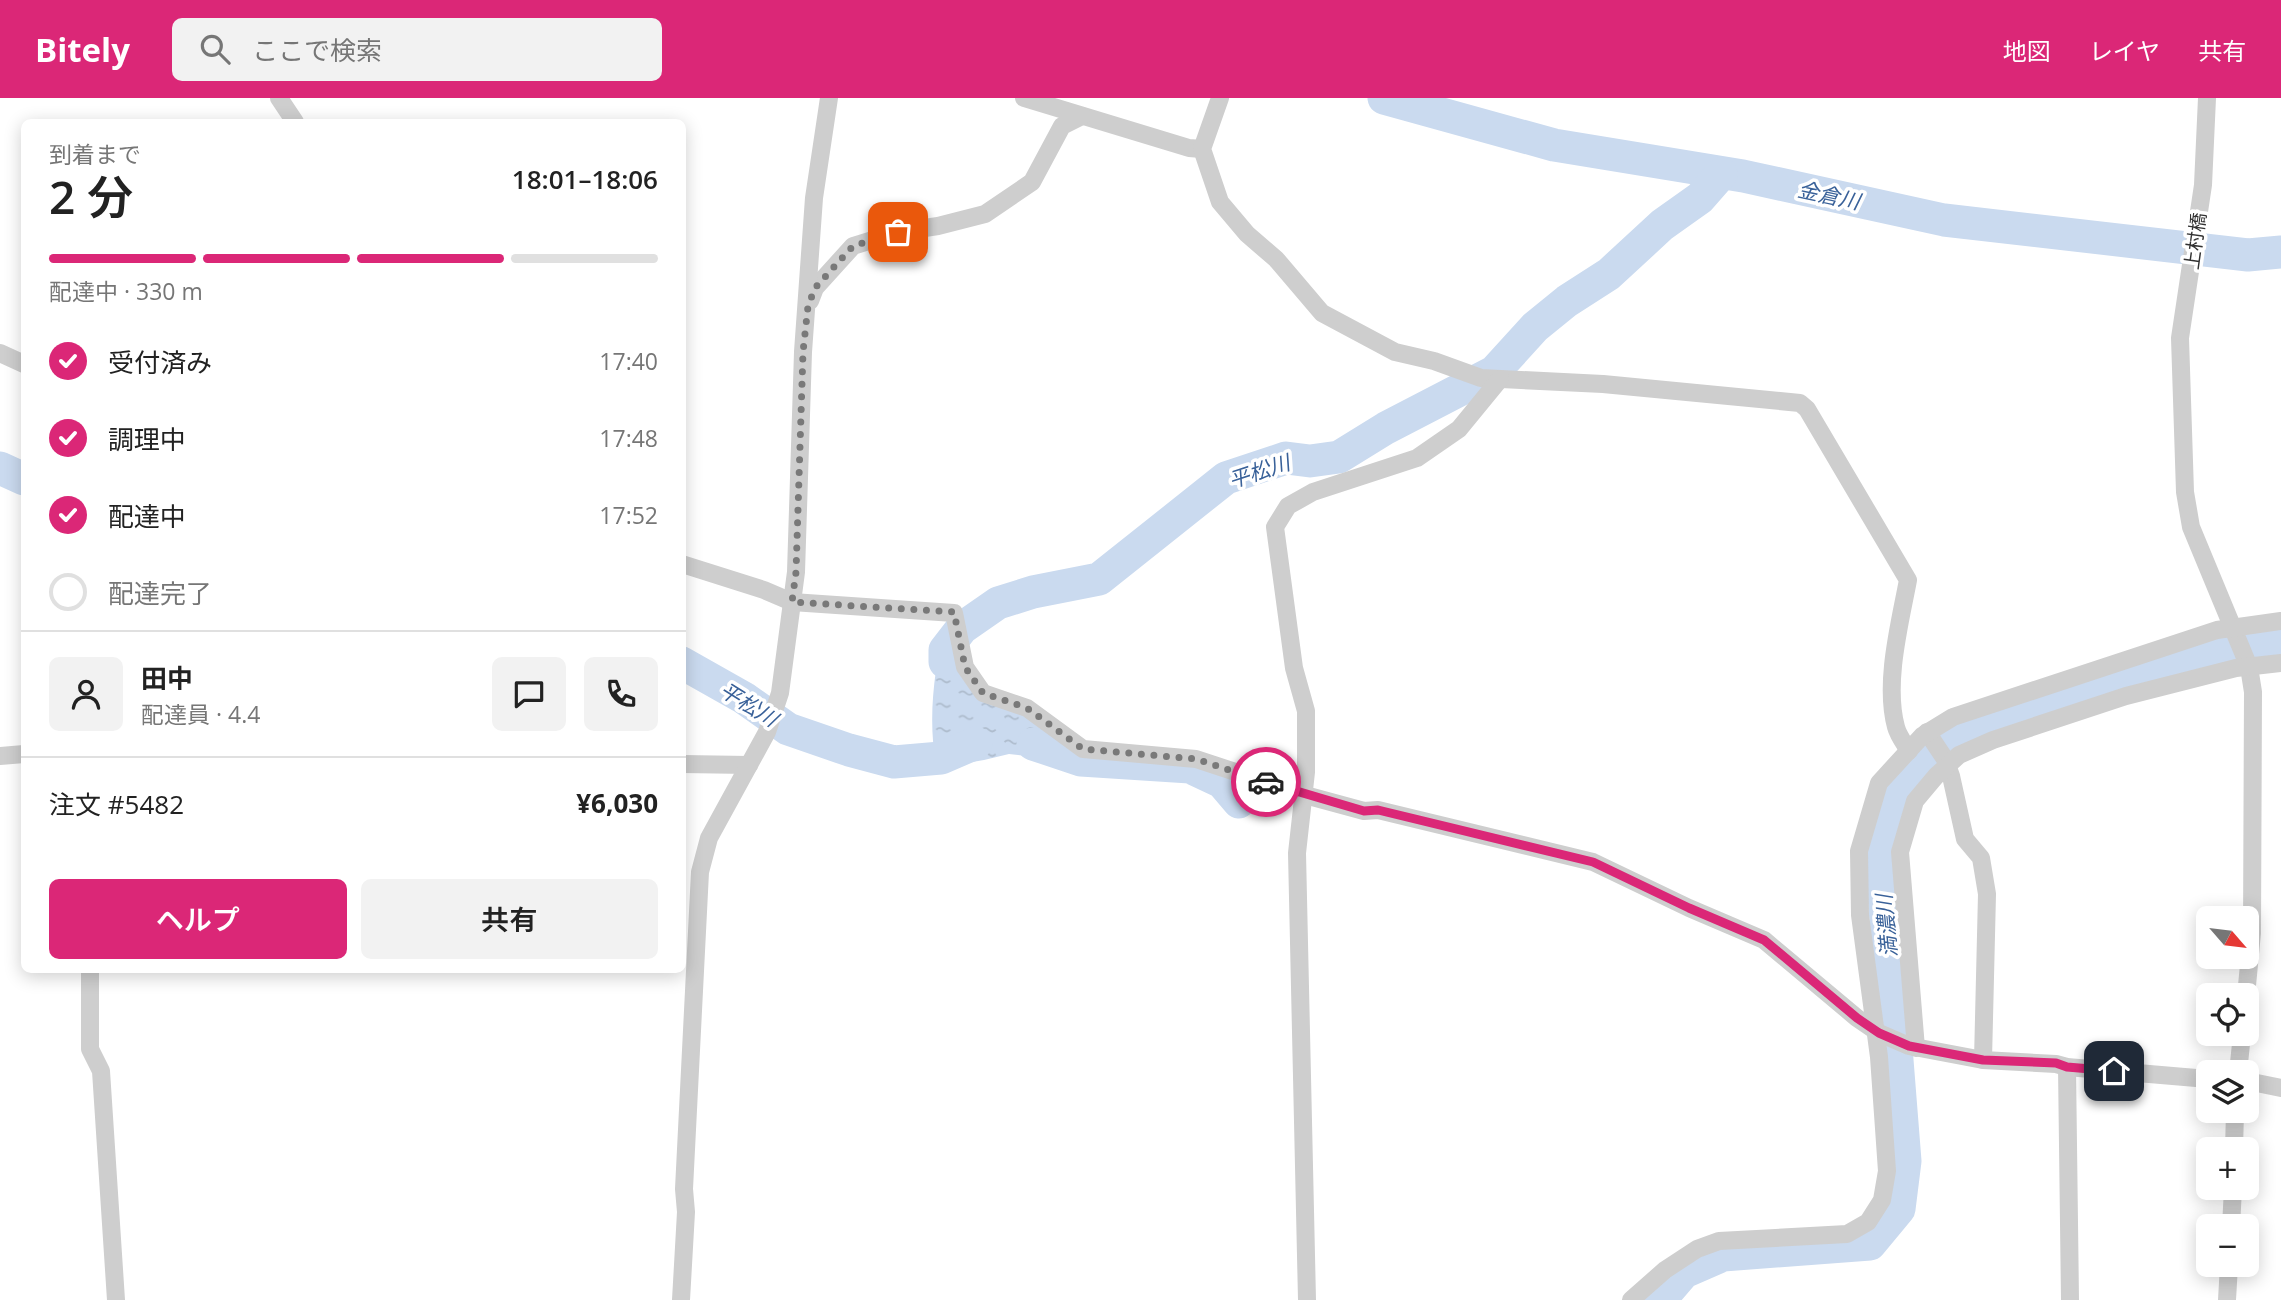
<!DOCTYPE html>
<html lang="ja">
<meta charset="utf-8">
<style>
body{margin:0;font-family:"Open Sans","Noto Sans JP",sans-serif;background:#f2f2f2;color:#222;height:100vh;display:flex;flex-direction:column;font-size:26px;white-space:nowrap}
*{box-sizing:border-box;margin:0}
p{font-size:23px;color:#767676}
.icon{flex:none;width:38px;height:38px;fill:none;stroke:currentColor;stroke-width:2;stroke-linecap:round;stroke-linejoin:round}
.map{position:relative;flex:1;overflow:hidden}
.side{position:absolute;left:21px;top:21px;width:665px;height:854px;display:flex;flex-direction:column;background:#fff;border-radius:10px;box-shadow:0 4px 18px #0003}
.side>*{flex:none}
.needle{width:46px;rotate:118deg}
.tools{position:absolute;left:2196px;top:808px;display:grid;gap:14px}
.tools a{display:grid;place-items:center;width:63px;height:63px;border-radius:10px;background:#fff;box-shadow:0 4px 18px #0003;font-size:35px}
.pin{position:absolute;display:grid;place-items:center;width:60px;height:60px;color:#fff;margin:-30px;border-radius:14px;box-shadow:0 4px 10px #0006}
.courier{position:absolute;display:grid;place-items:center;width:70px;height:70px;margin:-35px;border:5px solid #db2777;border-radius:50%;background:#fff;color:#222;box-shadow:0 2px 9px #0007}
.summary em{font-style:normal;font-weight:600}
.summary div{display:flex;flex-direction:column-reverse}
.summary{display:flex;align-items:center;justify-content:space-between;height:119px;padding:0 28px}
h1{font-size:46px;font-weight:600;line-height:52px}
.bar{display:grid;grid-template-columns:repeat(4,1fr);gap:10px 7px;align-content:center;height:84px;padding:0 28px}
.bar i{height:9px;border-radius:5px;background:#e0e0e0}
.bar .on{background:#db2777}
.bar p{grid-column:span 4}
.line{display:flex;align-items:center;gap:18px;padding:0 28px;border-top:2px solid #e0e0e0}
.line div{flex:1}
.round{display:grid;place-items:center;flex:none;width:74px;height:74px;border-radius:10px;background:#f2f2f2}
ol{padding:0 28px;list-style:none}
li{display:flex;align-items:center;gap:21px;height:77px}
li p{margin-inline-start:auto}
li .icon{padding:7px;border-radius:50%;background:#db2777;color:#fff;stroke-width:4}
li:last-child{color:#767676}
li i{width:38px;height:38px;border:4px solid #e0e0e0;border-radius:50%}
.button{display:flex;gap:14px;margin-top:auto;padding:14px 28px}
.button a{flex:1;height:80px;border-radius:10px;background:#db2777;color:#fff;font-size:28px;font-weight:600;line-height:80px;text-align:center}
.button a+a{background:#f2f2f2;color:#222}
header{display:flex;align-items:center;gap:42px;box-sizing:border-box;height:98px;padding:0 35px;background:#db2777;color:#fff}
header strong{font-size:33px}
nav{display:flex;gap:38px;margin-inline-start:auto;font-size:24px}
.search{width:490px;height:63px;background:#f2f2f2;display:flex;align-items:center;gap:18px;box-sizing:border-box;padding:0 24px;border-radius:10px;color:#767676;font-size:26px}
.map>svg:first-child{display:block}
</style>
<header>
<strong>Bitely</strong>
<div class="search"><svg class="icon" aria-label="search" viewBox="0 0 24 24"><circle cx="10" cy="10" r="6"/><path d="M15 15l6 6"/></svg>ここで検索</div>
<nav><a>地図</a><a>レイヤ</a><a>共有</a></nav>
</header>
<div class="map">
<svg width="2281" height="1202" viewBox="0 0 2281 1202">
<defs>
<pattern id="water-ripples" width="26" height="14" patternUnits="userSpaceOnUse" patternTransform="scale(1.75)"><rect width="26" height="14" fill="#cadaef"/><path d="M2 4q2-2 4 0t4 0M15 11q2-2 4 0t4 0" fill="none" stroke="#aebccd"/></pattern>
</defs>
<rect width="100%" height="100%" fill="#fff"/>
<!-- water -->
<path fill="url(#water-ripples)" d="M945 527 950 528 962 578 1037 621 1078 659 1074 664 1009 656 984 662 937 670C927 625 934 571 945 527Z"/>
<g fill="none" stroke-linecap="round" stroke-linejoin="round">
<!-- river -->
<g stroke="#cadaef" stroke-width="33">
<polyline points="1384,0 1554,47 1743,78 1944,122 2248,157 2281,154"/>
<polyline points="0,370 24,381"/>
<polyline points="945,564 945,552 962,530 998,505 1033,494 1099,481 1226,380 1286,360 1310,363 1339,359 1386,330 1494,274 1535,229 1567,203 1609,176 1662,127 1700,100 1721,76"/>
<polyline points="682,565 744,600 788,631 849,652 894,664 941,660 976,645"/>
<polyline points="1033,646 1081,662 1190,669 1222,684 1239,704"/>
<path d="M1660 1202 1684 1174 1723 1157 1870 1146 1899 1111 1905 1063 1881 760C1887 726 1897 688 1921 663 1966 618 2037 607 2096 590 2156 572 2218 551 2281 545"/>
</g>
<!-- minor -->
<g stroke="#cecece" stroke-width="18">
<polyline points="279,0 295,24"/>
<polyline points="1024,0 1189,50 1202,51"/>
<path d="M1220 0 1202 51 1220 104 1247 136 1276 161 1322 215 1395 254 1434 263 1481 280 1603 286 1800 305 1807 311 1908 482C1900 525 1884 585 1896 629 1898 637 1904 645 1909 653"/>
<polyline points="2207,0 2203,87 2180,240 2185,394 2191,429 2249,569 2253,594 2252,835 2246,898"/>
<polyline points="810,203 815,190 853,148 898,134 938,128 985,116 1032,84 1062,28 1082,18"/>
<polyline points="0,255 24,266"/>
<polyline points="682,466 764,492 792,504 954,515 965,569 983,595 1027,610 1083,651 1196,661 1305,697 1364,713 1378,712 1593,764 1689,810 1764,842 1857,920 1879,935 1909,948 1983,962 2056,966 2067,969 2208,981"/>
<polyline points="1927,634 1945,661 1951,678 1965,741 1981,760 1987,796 1983,962"/>
<polyline points="0,658 24,656"/>
<polyline points="682,666 749,667"/>
<polyline points="90,872 90,951 101,973 116,1202"/>
<polyline points="1916,950 1900,754 1915,703 1936,678 1959,657 1993,642 2126,598 2236,570 2281,565"/>
<polyline points="2067,969 2070,1202"/>
<polyline points="2238,975 2242,936"/>
<polyline points="2247,983 2281,990"/>
<polyline points="2234,1052 2235,1013"/>
<polyline points="2231,1129 2233,1090"/>
<polyline points="681,1202 686,1114 684,1091 700,774 709,740 767,634 780,595 796,474 803,254 814,100 829,0"/>
<polyline points="1307,1202 1297,755 1306,674 1306,613 1294,570 1275,429 1288,408 1313,394 1417,360 1459,331 1500,281"/>
<polyline points="1631,1202 1665,1172 1697,1151 1719,1143 1847,1136 1868,1124 1882,1102 1887,1073 1879,959 1860,817 1859,753 1879,685 1922,638 1953,619 2217,532 2281,523"/>
<polyline points="2227,1202 2229,1167"/>
</g>
</g>
<g fill="none" stroke-linecap="round" stroke-linejoin="round">
<!-- done -->
<polyline stroke="#797979" stroke-width="7" stroke-dasharray="0 12.6" points="898,134 853,148 815,190 808,208 803,254 796,474 792,504 954,514 965,569 983,595 1027,610 1083,651 1196,661 1266,684"/>
<!-- route -->
<polyline stroke="#db2777" stroke-width="9" points="1266,684 1364,713 1378,712 1593,764 1689,810 1764,842 1857,920 1879,935 1909,948 1983,962 2056,965 2067,969 2114,973"/>
</g>
<g text-anchor="middle" dominant-baseline="central" stroke-width="7" stroke-linejoin="round" paint-order="stroke">
<!-- street labels -->
<g font-size="19" fill="#313131" stroke="#fff">
<text transform="translate(2195 143) rotate(-82)">上村橋</text>
</g>
<!-- water labels -->
<g font-size="21" font-style="italic" fill="#396199" stroke="#fff">
<text transform="translate(1829 97) rotate(12)">金倉川</text>
<text transform="translate(1259 373) rotate(-18)">平松川</text>
<text transform="translate(749 606) rotate(32)">平松川</text>
<text transform="translate(1886 828) rotate(-95)">満濃川</text>
</g>
</g>
</svg>
<div class="tools">
<a><svg class="needle" viewBox="-14 -14 28 28"><path d="M0-13l5 13h-10z" fill="#e53935"/><path d="M0 13l5-13h-10z" fill="#767676"/></svg></a>
<a><svg class="icon" aria-label="locate" viewBox="0 0 24 24"><circle cx="12" cy="12" r="6"/><path d="M12 2v4M12 18v4M2 12h4M18 12h4"/></svg></a>
<a><svg class="icon" aria-label="layers" viewBox="0 0 24 24"><path d="M12 4l9 5-9 5-9-5zM3 14l9 5 9-5"/></svg></a>
<a>+</a>
<a>−</a>
</div>
<div class="pin" style="left:898px;top:134px;background:#ea580c"><svg class="icon" aria-label="bag" viewBox="0 0 24 24"><path d="M5 8h14l-1 12H6zM9 8a3 3 0 0 1 6 0"/></svg></div>
<div class="pin" style="left:2114px;top:973px;background:#1f2937"><svg class="icon" aria-label="home" viewBox="0 0 24 24"><path d="M3 11l9-7 9 7M6 9v11h12V9"/></svg></div>
<div class="courier" style="left:1266px;top:684px"><svg class="icon" aria-label="car" viewBox="0 0 24 24"><path d="M5 17H2v-5l4-1 3-4h7l3 4 3 1v5h-3M9 17h6M6 11h13"/><circle cx="7" cy="17" r="2"/><circle cx="17" cy="17" r="2"/></svg></div>
<section class="side">
<div class="summary"><div><h1>2 分</h1><p>到着まで</p></div><em>18:01–18:06</em></div>
<div class="bar"><i class="on"></i><i class="on"></i><i class="on"></i><i></i><p>配達中 · 330 m</p></div>
<ol>
<li><svg class="icon" aria-label="check" viewBox="0 0 24 24"><path d="M5 12l5 5 9-10"/></svg>受付済み<p>17:40</p></li>
<li><svg class="icon" aria-label="check" viewBox="0 0 24 24"><path d="M5 12l5 5 9-10"/></svg>調理中<p>17:48</p></li>
<li><svg class="icon" aria-label="check" viewBox="0 0 24 24"><path d="M5 12l5 5 9-10"/></svg>配達中<p>17:52</p></li>
<li><i></i>配達完了</li>
</ol>
<div class="line" style="height:126px"><a class="round"><svg class="icon" aria-label="person" viewBox="0 0 24 24"><circle cx="12" cy="8" r="4"/><path d="M4 21q1-7 8-7t8 7"/></svg></a><div><b>田中</b><p>配達員 · 4.4</p></div><a class="round"><svg class="icon" aria-label="chat" viewBox="0 0 24 24"><path d="M4 5h16v11H9l-5 4z"/></svg></a><a class="round"><svg class="icon" aria-label="phone" viewBox="0 0 24 24"><path d="M5 4h4l2 5-3 2q2 4 5 5l2-3 5 2v4C11 20 4 13 5 4z"/></svg></a></div>
<div class="line" style="height:91px"><div>注文 #5482</div><b>¥6,030</b></div>
<div class="button"><a>ヘルプ</a><a>共有</a></div>
</section>
</div>
